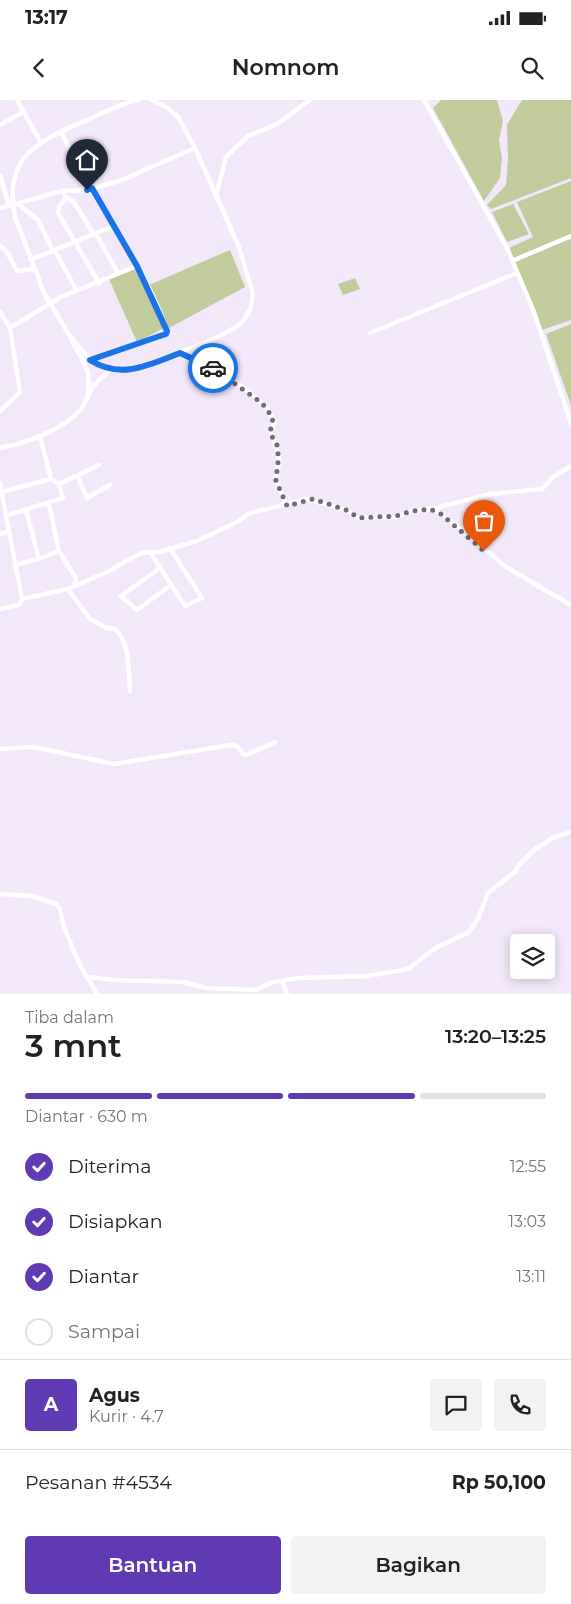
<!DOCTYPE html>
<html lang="id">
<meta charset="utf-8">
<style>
body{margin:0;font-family:Montserrat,sans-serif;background:#f2f2f2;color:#222;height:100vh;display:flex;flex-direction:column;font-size:19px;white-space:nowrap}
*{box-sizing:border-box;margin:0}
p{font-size:16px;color:#767676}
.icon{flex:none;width:28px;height:28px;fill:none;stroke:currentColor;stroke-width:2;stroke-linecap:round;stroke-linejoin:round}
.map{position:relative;height:894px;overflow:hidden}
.details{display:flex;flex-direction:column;background:#fff;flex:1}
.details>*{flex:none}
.fabs{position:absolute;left:510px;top:834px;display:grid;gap:10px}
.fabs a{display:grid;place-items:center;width:45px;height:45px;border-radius:5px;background:#fff;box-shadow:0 2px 12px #0003;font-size:25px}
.pin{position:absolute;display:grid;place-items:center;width:42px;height:42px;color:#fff;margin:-51px -21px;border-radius:50% 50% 50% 0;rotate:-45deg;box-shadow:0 0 5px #0007}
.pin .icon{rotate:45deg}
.courier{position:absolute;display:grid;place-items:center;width:50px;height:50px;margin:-25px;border:4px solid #1a73e8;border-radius:50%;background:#fff;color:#222;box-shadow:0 1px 6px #0007}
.headline em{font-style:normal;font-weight:600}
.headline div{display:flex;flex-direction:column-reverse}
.headline{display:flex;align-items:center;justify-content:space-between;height:85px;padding:0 25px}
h1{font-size:32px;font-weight:600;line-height:38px}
.bar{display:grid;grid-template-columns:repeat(4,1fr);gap:8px 5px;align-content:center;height:60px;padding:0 25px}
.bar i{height:6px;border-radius:4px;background:#e0e0e0}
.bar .selected{background:#603ab2}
.bar p{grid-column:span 4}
.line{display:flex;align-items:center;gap:12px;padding:0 25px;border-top:1px solid #e0e0e0}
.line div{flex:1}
.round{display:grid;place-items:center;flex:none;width:52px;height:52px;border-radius:5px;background:#f2f2f2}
ol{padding:0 25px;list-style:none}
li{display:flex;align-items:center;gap:15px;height:55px}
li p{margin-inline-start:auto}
li .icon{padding:5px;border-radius:50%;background:#603ab2;color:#fff;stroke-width:4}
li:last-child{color:#767676}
li i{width:28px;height:28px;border:2px solid #e0e0e0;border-radius:50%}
.cta{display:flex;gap:10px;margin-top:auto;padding:10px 25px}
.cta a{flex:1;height:58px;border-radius:5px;background:#603ab2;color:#fff;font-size:20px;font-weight:600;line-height:58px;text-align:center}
.cta a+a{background:#f2f2f2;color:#222}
.status{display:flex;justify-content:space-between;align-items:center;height:35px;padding:0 25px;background:#fff;direction:ltr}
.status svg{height:14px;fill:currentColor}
header{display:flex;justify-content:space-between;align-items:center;height:65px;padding:0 25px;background:#fff;font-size:22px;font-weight:600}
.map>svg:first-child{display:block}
</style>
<div class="status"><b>13:17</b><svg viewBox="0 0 49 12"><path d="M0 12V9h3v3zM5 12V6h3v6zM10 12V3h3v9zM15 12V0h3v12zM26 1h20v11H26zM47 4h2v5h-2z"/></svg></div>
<header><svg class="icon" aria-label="back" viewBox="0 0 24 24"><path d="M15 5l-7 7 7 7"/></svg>Nomnom<svg class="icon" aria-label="search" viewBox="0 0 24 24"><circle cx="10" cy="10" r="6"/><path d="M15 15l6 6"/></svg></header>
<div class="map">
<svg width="571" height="894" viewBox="0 0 571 894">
<rect width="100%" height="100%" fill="#f2e8fa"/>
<!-- green -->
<g fill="#c1cb9b">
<polygon points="441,0 497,0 503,21 499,40 502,59 500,78 484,101 433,8"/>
<polygon points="522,0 571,0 571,78 491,109 487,105 506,85 508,59 507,25"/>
<polygon points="571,81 571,220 542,230 509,148 533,137 517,102"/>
<polygon points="513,104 529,134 507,142 492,112"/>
<polygon points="230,150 245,187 169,228 149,185"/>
<polygon points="136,168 164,228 137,242 109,179"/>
<polygon points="355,178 360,189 343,195 338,184"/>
<polygon points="571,224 571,305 546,234"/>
</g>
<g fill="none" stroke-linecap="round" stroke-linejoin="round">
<!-- minor -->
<g stroke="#fff" stroke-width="4.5">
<polyline points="17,0 40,41"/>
<path d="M138 0C121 3 103 13 87 20 41 40 2 55 15 117L44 193 68 233 86 255 105 269 129 270 149 265 220 236 241 224 250 210 253 194 239 147 195 48 178 17 168 8 152 0"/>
<polyline points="424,0 508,150 534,212 571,323"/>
<polyline points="0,25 23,12"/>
<path d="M61 32C94 99 143 160 167 231L160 237 90 260"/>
<polyline points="0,75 9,106"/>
<polyline points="62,91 66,97 59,107 58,113 99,183"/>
<polyline points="216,96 226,57 248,36 279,23 310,0"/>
<polyline points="66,97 74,102 94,135"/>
<polyline points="18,104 38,120 53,151"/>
<polyline points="0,108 62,91 87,90 122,80 195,48"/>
<polyline points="96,134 118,173"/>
<polyline points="0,146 7,152 17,171 34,169"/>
<polyline points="55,151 77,191"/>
<polyline points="30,160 114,126"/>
<polyline points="512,161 571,136"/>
<polyline points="0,212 10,228 61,197 137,166"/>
<polyline points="370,233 517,173"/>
<path d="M180 253C206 266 265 292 274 322L271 333C276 351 284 357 275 378L287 406"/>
<polyline points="88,296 93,286 110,270"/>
<polyline points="0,311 20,292 10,228"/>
<path d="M0 348C26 344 74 326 86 301 89 294 89 281 88 274 87 263 75 250 71 239"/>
<polyline points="78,377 87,398 110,385"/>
<polyline points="0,384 22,499"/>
<polyline points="59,384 99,365"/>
<polyline points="1,392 51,379"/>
<polyline points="49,404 59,451 76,478 75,485"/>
<polyline points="431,409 491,394 542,389 553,377 571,366"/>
<polyline points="26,410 39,459"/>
<polyline points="5,416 63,398 59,384 51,379 40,336"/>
<polyline points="0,434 8,432"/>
<polyline points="150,452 185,506 202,498 170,448"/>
<polyline points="15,465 39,459 59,451"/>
<polyline points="160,468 121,496 137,510 171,485"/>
<path d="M68 489 89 518 106 528 115 529C131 544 128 570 130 591"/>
<polyline points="0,509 19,505 22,499 68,489 107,472 141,453 159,452 197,441 237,422 250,413 307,399 346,410 359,418 396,417 412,411 430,409 441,413 506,467 571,505"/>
<polyline points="0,649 34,647 114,664 231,645 237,646 243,654 247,655 275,642"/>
<polyline points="0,794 31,796 56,804 60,809 64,827 80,866 87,877 113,880 183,882 207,888 256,890 273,882 298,878 368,876 408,869 437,847 468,833 478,819 488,793 515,772 518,766 535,749 553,738 571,732"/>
<polyline points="87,877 97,894"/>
<polyline points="282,881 287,894"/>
</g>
</g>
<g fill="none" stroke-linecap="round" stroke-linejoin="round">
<!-- done -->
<polyline stroke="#716b76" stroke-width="5" stroke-dasharray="0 9" points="213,268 262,303 273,318 270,333 278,347 278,368 275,378 287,406 313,399 346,410 359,418 396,416 412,411 430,409 441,414 484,451"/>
<!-- route -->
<path stroke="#1a73e8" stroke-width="6" d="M87 90 92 88 137 166 167 231 166 234 160 236 90 260C121 280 149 265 180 253L213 268"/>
</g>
</svg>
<div class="fabs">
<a><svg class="icon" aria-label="layers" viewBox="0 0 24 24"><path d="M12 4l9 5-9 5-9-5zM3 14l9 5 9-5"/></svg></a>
</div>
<div class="pin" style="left:484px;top:451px;background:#ea580c"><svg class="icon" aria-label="bag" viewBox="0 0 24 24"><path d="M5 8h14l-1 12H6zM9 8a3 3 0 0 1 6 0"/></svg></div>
<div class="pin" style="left:87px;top:90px;background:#1f2937"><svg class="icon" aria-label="home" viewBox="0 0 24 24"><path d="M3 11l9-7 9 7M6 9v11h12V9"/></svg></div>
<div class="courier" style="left:213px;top:268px"><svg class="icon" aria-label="car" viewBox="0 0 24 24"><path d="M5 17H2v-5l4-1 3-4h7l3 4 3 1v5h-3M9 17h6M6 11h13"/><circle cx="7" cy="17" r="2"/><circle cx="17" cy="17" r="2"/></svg></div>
</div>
<section class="details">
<div class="headline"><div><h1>3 mnt</h1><p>Tiba dalam</p></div><em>13:20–13:25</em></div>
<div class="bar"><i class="selected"></i><i class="selected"></i><i class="selected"></i><i></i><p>Diantar · 630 m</p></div>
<ol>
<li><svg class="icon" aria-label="check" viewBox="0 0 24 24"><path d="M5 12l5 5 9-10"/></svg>Diterima<p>12:55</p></li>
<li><svg class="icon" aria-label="check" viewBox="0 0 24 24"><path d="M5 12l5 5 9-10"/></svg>Disiapkan<p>13:03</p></li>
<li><svg class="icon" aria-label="check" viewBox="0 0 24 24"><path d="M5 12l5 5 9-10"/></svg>Diantar<p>13:11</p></li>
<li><i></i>Sampai</li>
</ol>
<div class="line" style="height:90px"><b class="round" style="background:#603ab2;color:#fff">A</b><div><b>Agus</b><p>Kurir · 4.7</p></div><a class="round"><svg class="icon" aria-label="chat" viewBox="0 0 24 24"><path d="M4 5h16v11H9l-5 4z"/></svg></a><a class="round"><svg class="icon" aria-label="phone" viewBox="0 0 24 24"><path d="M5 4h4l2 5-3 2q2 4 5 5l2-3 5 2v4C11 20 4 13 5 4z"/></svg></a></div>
<div class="line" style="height:65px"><div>Pesanan #4534</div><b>Rp 50,100</b></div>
<div class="cta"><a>Bantuan</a><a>Bagikan</a></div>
</section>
